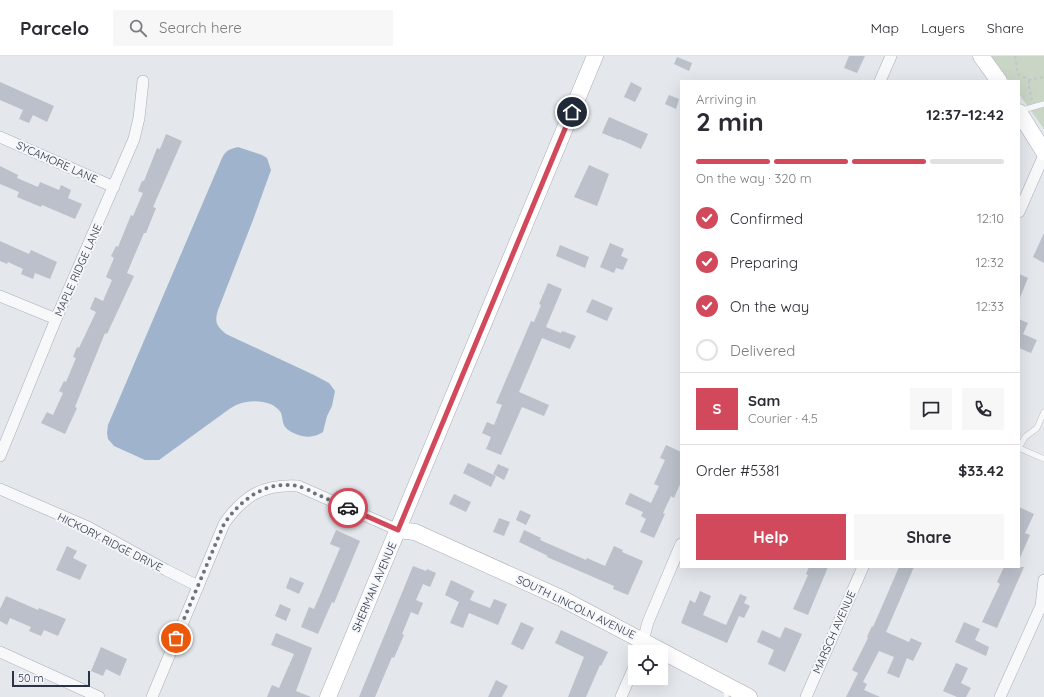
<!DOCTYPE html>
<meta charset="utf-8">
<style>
body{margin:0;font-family:Quicksand,sans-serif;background:#f7f7f7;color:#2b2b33;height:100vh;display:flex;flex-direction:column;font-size:15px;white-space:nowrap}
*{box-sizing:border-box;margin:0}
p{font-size:13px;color:#7c7c81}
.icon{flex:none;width:22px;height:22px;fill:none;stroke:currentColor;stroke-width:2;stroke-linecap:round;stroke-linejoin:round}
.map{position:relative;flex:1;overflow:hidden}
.details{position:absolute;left:680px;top:24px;width:340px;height:488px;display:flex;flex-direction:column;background:#fff;border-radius:0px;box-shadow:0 4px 16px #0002}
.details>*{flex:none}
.tools{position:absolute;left:628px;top:589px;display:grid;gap:8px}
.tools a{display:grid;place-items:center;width:40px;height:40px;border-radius:0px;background:#fff;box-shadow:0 4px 16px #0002;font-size:20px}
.scale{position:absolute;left:12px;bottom:10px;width:78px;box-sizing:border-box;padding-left:4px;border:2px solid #2b3445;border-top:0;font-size:11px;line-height:14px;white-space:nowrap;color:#2b3445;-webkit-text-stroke:3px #f4f6f9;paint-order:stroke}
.pin{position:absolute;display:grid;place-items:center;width:34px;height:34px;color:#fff;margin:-17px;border:2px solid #fff;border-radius:50%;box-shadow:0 1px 4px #0007}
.courier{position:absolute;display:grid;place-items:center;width:40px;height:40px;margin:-20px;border:3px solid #d1495b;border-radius:50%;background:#fff;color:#222;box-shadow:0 1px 5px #0007}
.headline em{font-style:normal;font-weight:700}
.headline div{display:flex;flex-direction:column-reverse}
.headline{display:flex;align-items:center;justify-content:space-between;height:68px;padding:0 16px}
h1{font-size:26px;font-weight:700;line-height:30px}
.bar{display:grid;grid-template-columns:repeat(4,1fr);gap:6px 4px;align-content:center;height:48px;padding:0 16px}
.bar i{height:5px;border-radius:3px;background:#e1e1e2}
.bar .selected{background:#d1495b}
.bar p{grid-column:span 4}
.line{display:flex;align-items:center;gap:10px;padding:0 16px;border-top:1px solid #e1e1e2}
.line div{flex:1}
.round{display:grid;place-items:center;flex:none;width:42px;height:42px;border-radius:0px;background:#f7f7f7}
ol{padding:0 16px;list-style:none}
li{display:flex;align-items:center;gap:12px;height:44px}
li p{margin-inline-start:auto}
li .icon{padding:4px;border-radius:50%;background:#d1495b;color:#fff;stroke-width:4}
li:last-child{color:#7c7c81}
li i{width:22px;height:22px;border:2px solid #e1e1e2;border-radius:50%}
.cta{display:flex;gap:8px;margin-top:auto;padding:8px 16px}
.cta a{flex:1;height:46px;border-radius:0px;background:#d1495b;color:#fff;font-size:16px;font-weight:700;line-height:46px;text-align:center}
.cta a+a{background:#f7f7f7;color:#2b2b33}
header{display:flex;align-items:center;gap:24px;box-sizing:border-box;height:56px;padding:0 20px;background:#fff;border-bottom:1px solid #e1e1e2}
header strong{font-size:19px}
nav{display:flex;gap:22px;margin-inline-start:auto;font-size:14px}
.search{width:280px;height:36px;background:#f7f7f7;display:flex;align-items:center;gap:10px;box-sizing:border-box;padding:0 14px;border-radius:0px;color:#7c7c81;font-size:15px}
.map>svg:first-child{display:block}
</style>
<header>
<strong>Parcelo</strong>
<div class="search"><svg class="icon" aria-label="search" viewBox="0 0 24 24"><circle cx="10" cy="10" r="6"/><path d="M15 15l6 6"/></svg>Search here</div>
<nav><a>Map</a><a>Layers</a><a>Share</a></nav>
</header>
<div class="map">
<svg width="1044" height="641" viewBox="0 0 1044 641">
<rect width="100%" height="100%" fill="#e4e7ec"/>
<!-- green -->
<polygon fill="#c9d6c5" points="991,0 1044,0 1044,73 1019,38 1019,25 1009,25"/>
<!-- water -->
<path fill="#9fb4cc" d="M238 91 262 99 267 102 271 114 253 164 218 254C214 267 217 270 226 278L314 319 329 327 335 335 332 350 327 360 323 376C312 384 296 381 286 372 282 368 283 362 281 357 274 344 251 343 239 348 235 349 231 352 228 354L159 404H145L114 390 108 383 107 377 108 369 222 102C226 94 230 93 238 91Z"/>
<!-- building -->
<g fill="#bbc0ca">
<polygon points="849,0 865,0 857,17 844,12"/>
<polygon points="677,1 692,7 689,15 674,8"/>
<polygon points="0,26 54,50 47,66 33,59 29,67 19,63 23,54 0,44"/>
<polygon points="631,26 642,32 635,46 624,41"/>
<polygon points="669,39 679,43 676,53 665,48"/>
<polygon points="609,61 648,78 641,93 619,83 619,84 602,77"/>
<polygon points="166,78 182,85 153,151 156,152 146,177 144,177 127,217 134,220 107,278 105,277 75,351 77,352 65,378 41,367 47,356 53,359 63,337 59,335 64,325 66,326 76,302 73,301 77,291 79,292 96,256 90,253 95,241 103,245 112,224 106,221 114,202 111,200 116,190 118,191 131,159 133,160 143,137 138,135 142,125 144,125 157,92 160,93"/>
<polygon points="589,109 609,118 597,150 574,141"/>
<polygon points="0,110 18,119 17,122 38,131 40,126 59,134 61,129 71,134 68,142 82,148 75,163 42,149 41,151 17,141 19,136 0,128"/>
<polygon points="1044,177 1044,207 1033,201"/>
<polygon points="0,185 29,198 31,194 57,206 50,223 35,217 33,223 21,218 23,213 8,206 7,208 0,205"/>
<polygon points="610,187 624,193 621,200 628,203 623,214 616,212 614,217 600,211"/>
<polygon points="560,189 589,201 585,212 556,200"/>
<polygon points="1019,218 1028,222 1019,244"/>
<polygon points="548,227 562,233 546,271 561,277 562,275 576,280 570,293 542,282 519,336 549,349 544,360 522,351 501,399 486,393 491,381 482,377 487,366 494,369 502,349 496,347 531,265 534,266 541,249 539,248"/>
<polygon points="592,243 613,252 607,265 586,256"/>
<polygon points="1019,263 1028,267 1023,278 1037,284 1031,297 1019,292"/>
<polygon points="666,389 681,396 681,426 674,442 671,440 663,457 665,458 654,482 640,476 646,463 641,460 643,456 625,448 630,437 651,447 659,430 654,428 665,404 660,402"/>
<polygon points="468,407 496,420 491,431 463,417"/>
<polygon points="498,408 509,413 504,424 493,418"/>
<polygon points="454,438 471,446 466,456 449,448"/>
<polygon points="1019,451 1034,458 1025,477 1030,479 1019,504"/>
<polygon points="520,454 531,459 526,469 516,464"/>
<polygon points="499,462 510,466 504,480 493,476"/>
<polygon points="336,474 360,485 334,547 332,546 318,578 301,571 309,551 314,553 340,492 330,488"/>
<polygon points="524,474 541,482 540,484 586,504 587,502 605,510 614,490 623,494 622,496 643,505 628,539 613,533 614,530 547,501 548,500 519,486"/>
<polygon points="67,490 77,495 73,502 87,509 80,524 56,514"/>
<polygon points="413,510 426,515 427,513 436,517 430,531 423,528 416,544 423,547 418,559 411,556 402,578 404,579 394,602 392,601 375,641 359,641"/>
<polygon points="809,511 828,511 808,559 793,553 808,519 806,518"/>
<polygon points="899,511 914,511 886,576 909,586 911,582 922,587 913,605 907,602 899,622 887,617 894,601 879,595 863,626 867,628 864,634 880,641 846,641 858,617 852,614 868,582 867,581 872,570 873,571"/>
<polygon points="1004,511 1024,511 997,572 982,566 1000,528 997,526"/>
<polygon points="290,521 304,527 299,538 286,532"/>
<polygon points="451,524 474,535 470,544 490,552 494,543 507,548 498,569 469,557 463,572 450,567 459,546 445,539"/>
<polygon points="700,535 711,540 703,559 726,569 740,538 747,541 744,547 750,550 744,562 739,560 727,587 681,567 690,544 695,547"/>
<polygon points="6,540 38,554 39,552 66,563 58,580 44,574 41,580 29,575 31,571 10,562 7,569 0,565 0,553"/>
<polygon points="280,548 291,553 286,565 275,560"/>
<polygon points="521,566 534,572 523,594 511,588"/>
<polygon points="964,566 980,573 975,584 989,591 986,600 955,586"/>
<polygon points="785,571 802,578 785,616 768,608 774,594 757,586 762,574 780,582"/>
<polygon points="561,574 608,596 601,610 600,609 586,641 568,641 584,601 555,587"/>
<polygon points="276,577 312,592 296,635 311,641 267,641 272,629 279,632 294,598 271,589"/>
<polygon points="101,591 127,603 120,620 106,613 103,620 91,615"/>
<polygon points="956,607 968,612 961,627 971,632 966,641 957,641 943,635"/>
<polygon points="496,624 508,630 502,641 488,641"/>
</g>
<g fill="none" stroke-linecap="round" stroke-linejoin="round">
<!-- lane casing -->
<g stroke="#a9aeb7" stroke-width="6">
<g id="lane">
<polyline points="1019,55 1044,48"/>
<polyline points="1044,356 1037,372 1025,381 1019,392 1044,403"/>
<polyline points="726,641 726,631"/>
</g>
</g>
<!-- street casing -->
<g stroke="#a9aeb7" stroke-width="12">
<g id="street">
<polyline points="880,25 891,0"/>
<polyline points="0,81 114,131"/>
<polyline points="1019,156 1044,99"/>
<polyline points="0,240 56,263"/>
<polyline points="0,400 56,263 134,83 139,62 143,25"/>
<polyline points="0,433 88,471 166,514 198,530"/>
<polyline points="0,596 99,641"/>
<polyline points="640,596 648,566 681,488"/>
<path d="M152 641 224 468C243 440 263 428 298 430L398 474"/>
<polyline points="621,641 635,609"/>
<polyline points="806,641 863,511"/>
<polyline points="1000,641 1041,550 1044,524"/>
</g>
</g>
<!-- secondary casing -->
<g stroke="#a9aeb7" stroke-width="17">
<g id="secondary">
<polyline points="981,0 999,25"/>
<polyline points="1019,56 1044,96"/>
<polyline points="398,474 415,476 561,542 749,641"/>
<polyline points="328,641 595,0"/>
</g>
</g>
<!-- path -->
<g stroke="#c2c5cb" stroke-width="2" stroke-dasharray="3 3" stroke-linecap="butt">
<polyline points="1015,0 1018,18 1029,24 1044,21"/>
<polyline points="1029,24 1029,32 1032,44"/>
</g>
<!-- lane -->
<use href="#lane" stroke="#f7f8fa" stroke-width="5.5"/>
<!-- street -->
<use href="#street" stroke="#f7f8fa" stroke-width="11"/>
<!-- secondary -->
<use href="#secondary" stroke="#fff" stroke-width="16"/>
</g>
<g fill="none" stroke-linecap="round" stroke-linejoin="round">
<!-- done -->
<path stroke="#6c737f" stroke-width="4" stroke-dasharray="0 7.2" d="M176 582 224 468C240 444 266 424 297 430 302 431 309 434 314 437 325 442 337 447 348 452"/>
<!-- route -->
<polyline stroke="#d1495b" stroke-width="5" points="348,452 398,474 572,56"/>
</g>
<g text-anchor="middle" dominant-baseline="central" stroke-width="4" stroke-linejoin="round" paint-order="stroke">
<!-- street labels -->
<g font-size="11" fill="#2b3445" stroke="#f4f6f9">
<text transform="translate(57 106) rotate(24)">SYCAMORE LANE</text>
<text transform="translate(78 214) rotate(-66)">MAPLE RIDGE LANE</text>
<text transform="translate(110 486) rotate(27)">HICKORY RIDGE DRIVE</text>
<text transform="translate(374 531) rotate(-67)">SHERMAN AVENUE</text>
<text transform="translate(576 551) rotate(26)">SOUTH LINCOLN AVENUE</text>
<text transform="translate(834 576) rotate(-66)">MARSCH AVENUE</text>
</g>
</g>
</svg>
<div class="tools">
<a><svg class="icon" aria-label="locate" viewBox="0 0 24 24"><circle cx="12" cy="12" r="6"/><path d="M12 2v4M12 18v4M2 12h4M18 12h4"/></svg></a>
</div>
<div class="scale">50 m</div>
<div class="pin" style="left:176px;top:582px;background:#ea580c"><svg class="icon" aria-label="bag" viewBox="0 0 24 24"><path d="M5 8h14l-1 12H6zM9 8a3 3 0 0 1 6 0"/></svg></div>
<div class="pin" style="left:572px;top:56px;background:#1f2937"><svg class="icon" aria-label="home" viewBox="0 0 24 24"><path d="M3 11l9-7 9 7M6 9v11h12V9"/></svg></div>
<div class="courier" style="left:348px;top:452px"><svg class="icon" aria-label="car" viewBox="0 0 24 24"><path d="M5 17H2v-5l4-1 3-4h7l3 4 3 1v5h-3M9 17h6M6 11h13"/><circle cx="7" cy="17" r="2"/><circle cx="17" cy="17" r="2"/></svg></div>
<section class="details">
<div class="headline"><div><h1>2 min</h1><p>Arriving in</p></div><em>12:37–12:42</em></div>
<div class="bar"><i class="selected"></i><i class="selected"></i><i class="selected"></i><i></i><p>On the way · 320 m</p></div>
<ol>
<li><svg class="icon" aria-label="check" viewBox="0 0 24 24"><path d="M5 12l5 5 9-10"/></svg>Confirmed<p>12:10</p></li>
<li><svg class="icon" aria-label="check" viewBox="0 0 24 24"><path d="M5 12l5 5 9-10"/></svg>Preparing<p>12:32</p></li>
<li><svg class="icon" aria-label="check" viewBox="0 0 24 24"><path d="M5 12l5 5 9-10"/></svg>On the way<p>12:33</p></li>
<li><i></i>Delivered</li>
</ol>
<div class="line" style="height:72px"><b class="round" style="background:#d1495b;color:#fff">S</b><div><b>Sam</b><p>Courier · 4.5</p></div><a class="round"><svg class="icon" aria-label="chat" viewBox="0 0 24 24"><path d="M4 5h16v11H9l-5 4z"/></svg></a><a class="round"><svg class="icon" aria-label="phone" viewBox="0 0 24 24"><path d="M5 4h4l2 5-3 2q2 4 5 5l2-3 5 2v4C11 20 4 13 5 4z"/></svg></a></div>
<div class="line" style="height:52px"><div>Order #5381</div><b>$33.42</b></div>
<div class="cta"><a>Help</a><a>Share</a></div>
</section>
</div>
